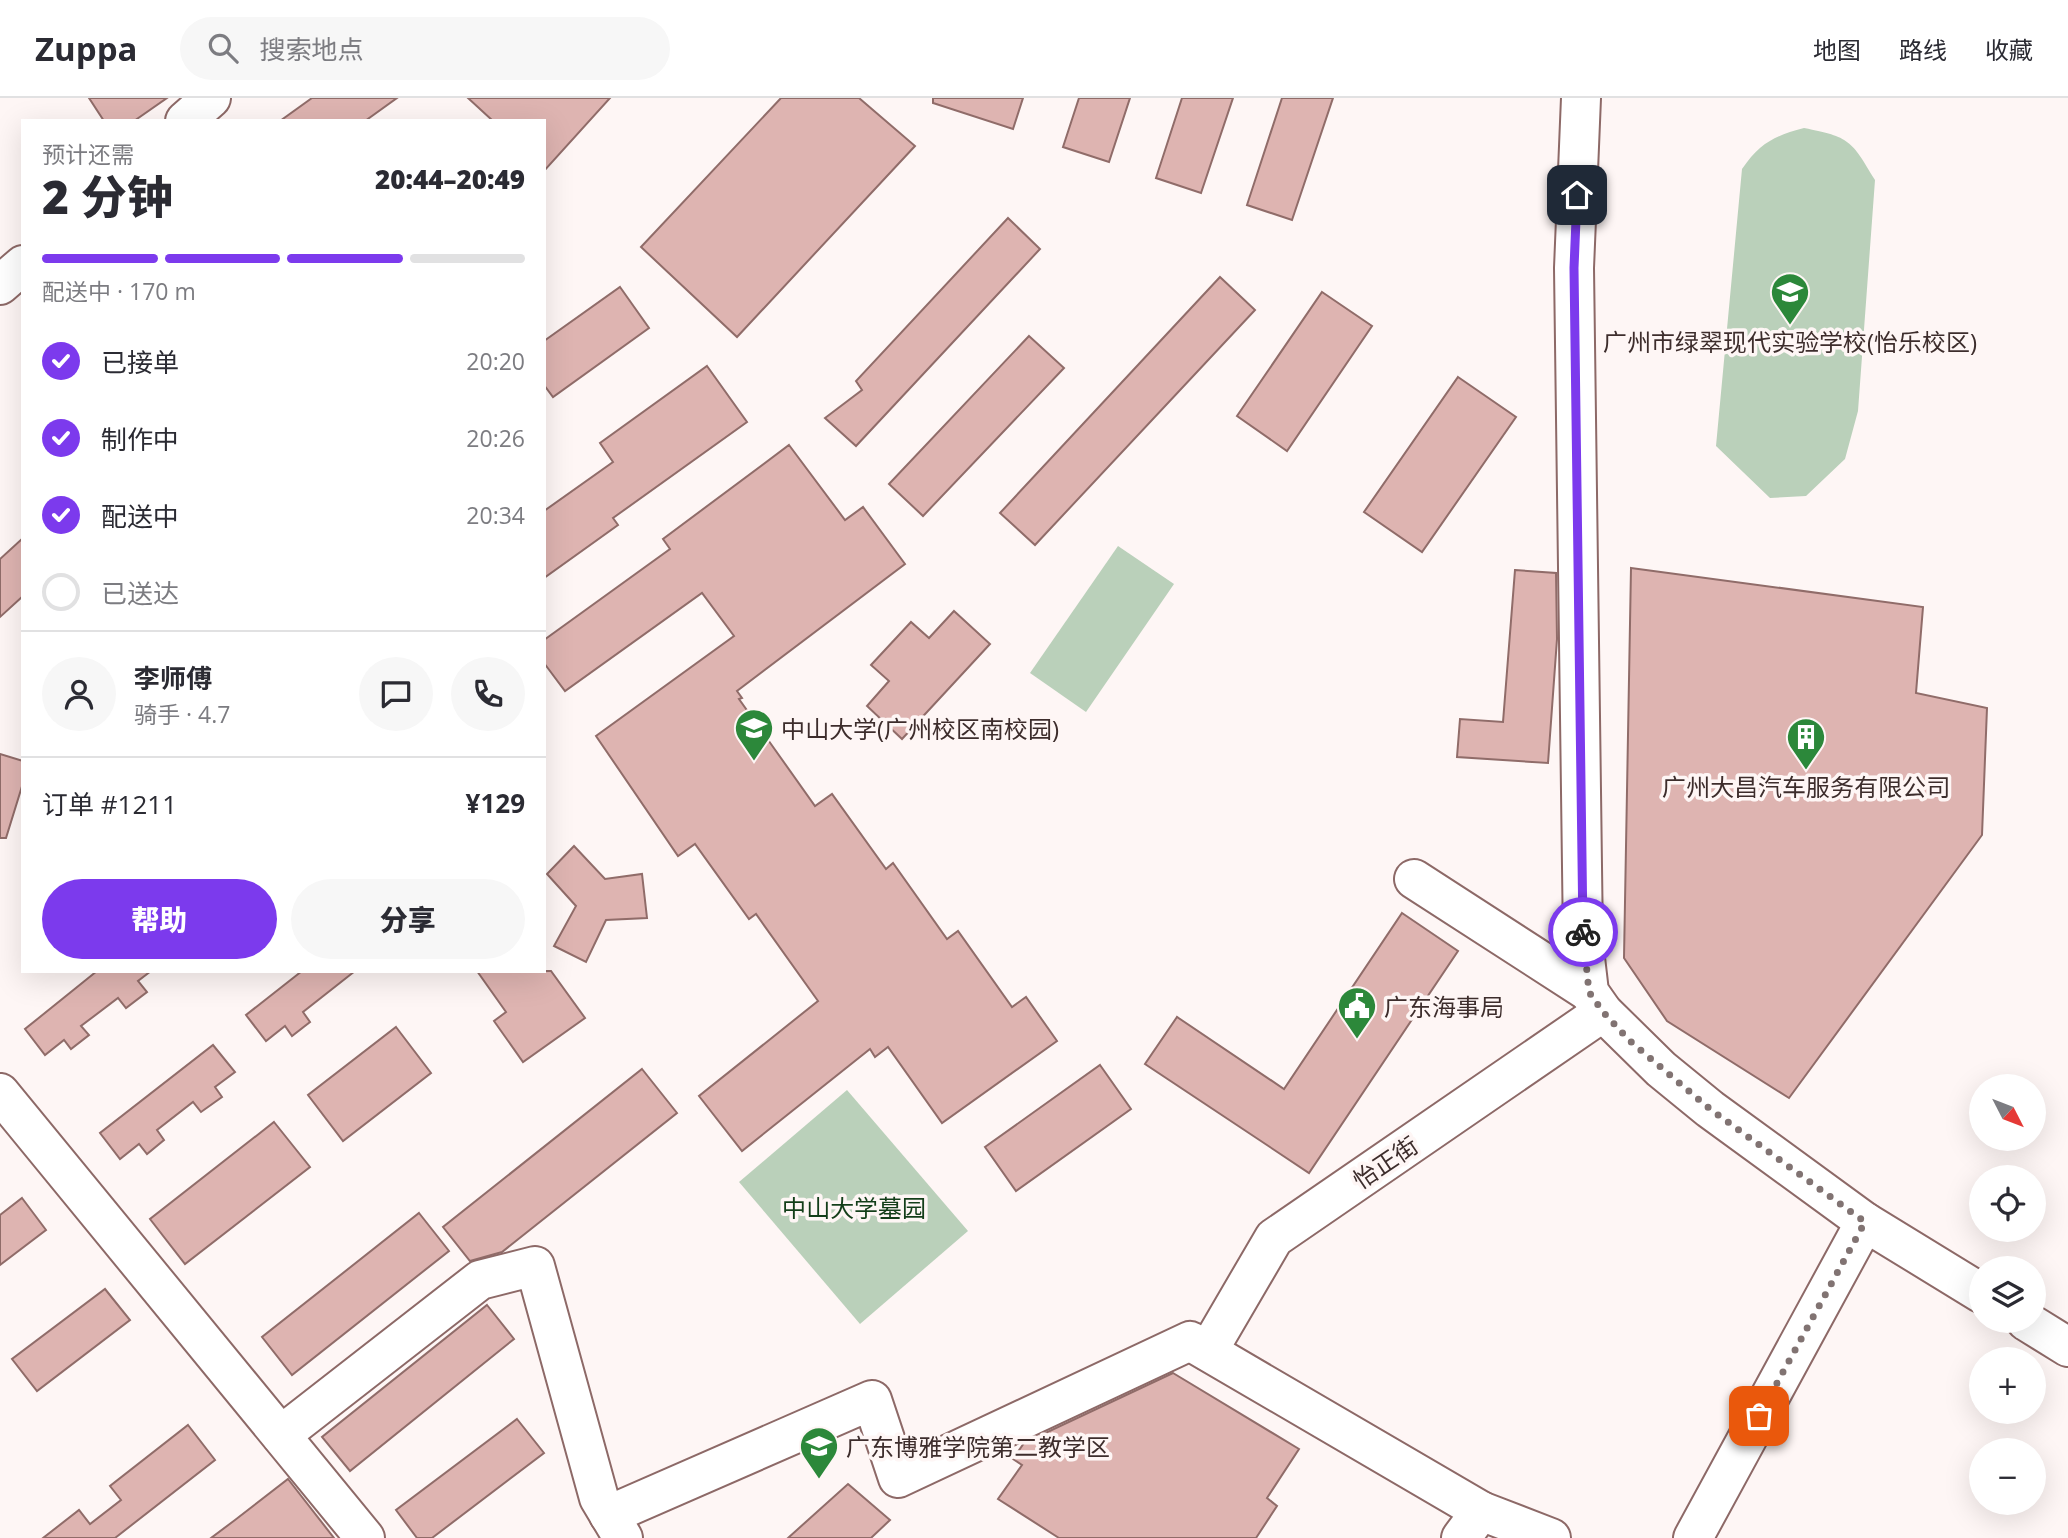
<!DOCTYPE html>
<html lang="zh">
<meta charset="utf-8">
<style>
body{margin:0;font-family:"Open Sans","Noto Sans SC",sans-serif;background:#f7f7f7;color:#2b2b33;height:100vh;display:flex;flex-direction:column;font-size:26px;white-space:nowrap}
*{box-sizing:border-box;margin:0}
p{font-size:23px;color:#7c7c81}
.icon{flex:none;width:38px;height:38px;fill:none;stroke:currentColor;stroke-width:2;stroke-linecap:round;stroke-linejoin:round}
.map{position:relative;flex:1;overflow:hidden}
.side{position:absolute;left:21px;top:21px;width:525px;height:854px;display:flex;flex-direction:column;background:#fff;border-radius:0px;box-shadow:0 7px 28px #0002}
.side>*{flex:none}
.needle{width:46px;rotate:132deg}
.tools{position:absolute;left:1969px;top:976px;display:grid;gap:14px}
.tools a{display:grid;place-items:center;width:77px;height:77px;border-radius:50%;background:#fff;box-shadow:0 7px 28px #0002;font-size:35px}
.pin{position:absolute;display:grid;place-items:center;width:60px;height:60px;color:#fff;margin:-30px;border-radius:14px;box-shadow:0 4px 10px #0006}
.courier{position:absolute;display:grid;place-items:center;width:70px;height:70px;margin:-35px;border:5px solid #7c3aed;border-radius:50%;background:#fff;color:#222;box-shadow:0 2px 9px #0007}
.summary em{font-style:normal;font-weight:800}
.summary div{display:flex;flex-direction:column-reverse}
.summary{display:flex;align-items:center;justify-content:space-between;height:119px;padding:0 21px}
h1{font-size:46px;font-weight:800;line-height:52px}
.bar{display:grid;grid-template-columns:repeat(4,1fr);gap:10px 7px;align-content:center;height:84px;padding:0 21px}
.bar i{height:9px;border-radius:5px;background:#e1e1e2}
.bar .on{background:#7c3aed}
.bar p{grid-column:span 4}
.line{display:flex;align-items:center;gap:18px;padding:0 21px;border-top:2px solid #e1e1e2}
.line div{flex:1}
.round{display:grid;place-items:center;flex:none;width:74px;height:74px;border-radius:37px;background:#f7f7f7}
ol{padding:0 21px;list-style:none}
li{display:flex;align-items:center;gap:21px;height:77px}
li p{margin-inline-start:auto}
li .icon{padding:7px;border-radius:50%;background:#7c3aed;color:#fff;stroke-width:4}
li:last-child{color:#7c7c81}
li i{width:38px;height:38px;border:4px solid #e1e1e2;border-radius:50%}
.primary-button{display:flex;gap:14px;margin-top:auto;padding:14px 21px}
.primary-button a{flex:1;height:80px;border-radius:42px;background:#7c3aed;color:#fff;font-size:28px;font-weight:800;line-height:80px;text-align:center}
.primary-button a+a{background:#f7f7f7;color:#2b2b33}
header{display:flex;align-items:center;gap:42px;box-sizing:border-box;height:98px;padding:0 35px;background:#fff;border-bottom:2px solid #e1e1e2}
header strong{font-size:33px}
nav{display:flex;gap:38px;margin-inline-start:auto;font-size:24px}
.search{width:490px;height:63px;background:#f7f7f7;display:flex;align-items:center;gap:18px;box-sizing:border-box;padding:0 24px;border-radius:38px;color:#7c7c81;font-size:26px}
.map>svg:first-child{display:block}
</style>
<header>
<strong>Zuppa</strong>
<div class="search"><svg class="icon" aria-label="search" viewBox="0 0 24 24"><circle cx="10" cy="10" r="6"/><path d="M15 15l6 6"/></svg>搜索地点</div>
<nav><a>地图</a><a>路线</a><a>收藏</a></nav>
</header>
<div class="map">
<svg width="2068" height="1440" viewBox="0 0 2068 1440">
<rect width="100%" height="100%" fill="#fef6f5"/>
<!-- green -->
<g fill="#bad0ba">
<path d="M1804 30C1850 39 1851 42 1875 82L1858 313 1845 361 1806 398 1770 400 1716 348 1742 71C1760 45 1774 38 1804 30Z"/>
<polygon points="1118,448 1174,486 1086,614 1030,575"/>
<polygon points="847,992 968,1133 860,1226 739,1084"/>
</g>
<!-- building -->
<g fill="#deb4b1" stroke="#906c69" stroke-width="2">
<polygon points="89,0 167,0 134,23 104,23"/>
<polygon points="312,0 397,0 365,23 280,23"/>
<polygon points="468,0 610,0 544,73 544,23 493,23"/>
<polygon points="781,0 859,0 915,48 737,239 641,149"/>
<polygon points="933,0 1023,0 1013,31 933,5"/>
<polygon points="1079,0 1130,0 1109,64 1063,49"/>
<polygon points="1182,0 1233,0 1201,95 1156,80"/>
<polygon points="1282,0 1333,0 1292,122 1247,107"/>
<polygon points="1008,120 1040,151 856,348 825,320 862,292 856,283"/>
<polygon points="1220,179 1255,212 1035,447 1000,415"/>
<polygon points="620,189 649,230 553,299 544,287 544,243"/>
<polygon points="1322,194 1372,228 1287,353 1237,318"/>
<polygon points="1029,238 1064,270 923,418 889,386"/>
<polygon points="707,268 747,324 613,420 618,427 544,480 544,413 613,364 600,345"/>
<polygon points="1458,279 1516,319 1422,454 1364,414"/>
<polygon points="789,347 845,422 863,409 905,466 737,593 742,600 739,601 815,708 832,696 886,771 893,765 947,841 958,833 1012,909 1026,899 1057,943 942,1025 888,949 875,959 870,951 742,1053 699,998 818,903 756,816 749,821 695,746 678,758 596,638 734,538 702,495 565,593 544,565 544,542 670,451 663,441"/>
<polygon points="23,440 23,498 0,519 0,461"/>
<polygon points="1631,470 1923,509 1916,595 1987,610 1982,737 1789,1000 1667,923 1624,860"/>
<polygon points="1515,472 1556,475 1557,541 1548,665 1457,659 1460,621 1503,624"/>
<polygon points="954,513 990,546 902,641 867,608 889,583 871,567 911,524 929,540"/>
<polygon points="0,656 23,663 23,685 6,740 0,740"/>
<polygon points="574,748 605,781 642,776 647,820 606,822 586,864 554,848 576,808 547,776"/>
<polygon points="1402,815 1458,853 1309,1075 1145,966 1177,919 1284,991"/>
<polygon points="97,873 151,873 138,883 147,894 126,910 118,900 81,928 89,937 71,951 64,942 45,957 25,931"/>
<polygon points="302,873 355,873 303,914 310,924 292,938 285,928 266,943 246,917"/>
<polygon points="477,873 551,873 585,920 523,964 494,923 506,914"/>
<polygon points="396,929 431,975 343,1043 308,997"/>
<polygon points="213,947 235,974 215,989 222,999 201,1014 193,1004 157,1032 164,1042 147,1056 139,1046 120,1061 100,1035"/>
<polygon points="1100,967 1131,1011 1016,1093 985,1049"/>
<polygon points="642,971 677,1015 502,1154 470,1163 443,1129"/>
<polygon points="274,1024 310,1069 185,1166 150,1121"/>
<polygon points="22,1100 46,1132 0,1167 0,1117"/>
<polygon points="419,1115 449,1153 292,1277 262,1239"/>
<polygon points="105,1191 130,1222 37,1293 12,1261"/>
<polygon points="487,1207 514,1241 350,1373 322,1339"/>
<polygon points="1173,1275 1299,1351 1267,1400 1277,1408 1256,1440 1059,1440 998,1401 1022,1367 1013,1361 1024,1345"/>
<polygon points="517,1321 544,1355 432,1440 417,1440 396,1412"/>
<polygon points="188,1327 215,1362 115,1440 43,1440 79,1412 90,1426 121,1402 110,1388"/>
<polygon points="288,1381 334,1440 211,1440 235,1422"/>
<polygon points="848,1386 890,1422 871,1440 788,1440"/>
</g>
<g fill="none" stroke-linecap="round" stroke-linejoin="round">
<!-- minor casing -->
<g stroke="#8d6967" stroke-width="42">
<g id="minor">
<polyline points="1581,0 1574,170 1583,843 1589,894 1603,914 1661,971 1710,1011 1865,1124 1981,1195"/>
<polyline points="185,23 211,0"/>
<polyline points="0,187 23,167"/>
<polyline points="1414,781 1589,894"/>
<polyline points="0,995 365,1440"/>
<polyline points="2026,1223 2068,1249"/>
<polyline points="1208,1253 1274,1140 1603,914"/>
<polyline points="281,1337 480,1182 535,1168 599,1400 623,1440"/>
<polyline points="609,1417 872,1302 898,1380 1190,1243 1481,1413"/>
<polyline points="1461,1440 1481,1413 1551,1440"/>
<polyline points="1693,1440 1865,1124"/>
</g>
</g>
<!-- minor -->
<use href="#minor" stroke="#fff" stroke-width="38"/>
</g>
<g fill="none" stroke-linecap="round" stroke-linejoin="round">
<!-- done -->
<polyline stroke="#817372" stroke-width="7" stroke-dasharray="0 12.6" points="1583,834 1589,894 1603,914 1630,943 1710,1011 1865,1124 1759,1318"/>
<!-- route -->
<polyline stroke="#7c3aed" stroke-width="9" points="1577,97 1574,170 1583,834"/>
</g>
<!-- icons -->
<defs>
<g id="school-pin" transform="scale(2.0125)"><path d="M0 17L-7.5 6A9.5 9.5 0 1 1 7.5 6Z" fill="#2c883a" stroke="#fef6f5"/><path d="M0-5L7-2L0 1L-7-2ZM-4 1L0 2.5L4 1V4Q0 6-4 4Z" fill="#fff"/></g>
<g id="university-pin" transform="scale(2.0125)"><path d="M0 17L-7.5 6A9.5 9.5 0 1 1 7.5 6Z" fill="#2c883a" stroke="#fef6f5"/><path d="M0-5L7-2L0 1L-7-2ZM-4 1L0 2.5L4 1V4Q0 6-4 4Z" fill="#fff"/></g>
<g id="building-pin" transform="scale(2.0125)"><path d="M0 17L-7.5 6A9.5 9.5 0 1 1 7.5 6Z" fill="#2c883a" stroke="#fef6f5"/><path d="M-4-6H4V6H1V3H-1V6H-4ZM-2.5-4.3h1.7v1.8h-1.7ZM.8-4.3h1.7v1.8H.8ZM-2.5-1h1.7V.8h-1.7ZM.8-1h1.7V.8H.8Z" fill="#fff"/></g>
<g id="civic-pin" transform="scale(2.0125)"><path d="M0 17L-7.5 6A9.5 9.5 0 1 1 7.5 6Z" fill="#2c883a" stroke="#fef6f5"/><path d="M-.6-6.5H3V-4.5H.6V-3L4-1V1h2V6H-6V1h2V-1L-.6-3ZM-1.2 2.5V6h2.4V2.5Z" fill="#fff"/></g>
</defs>
<g fill-rule="evenodd">
<use href="#school-pin" x="1790" y="194"/>
<use href="#university-pin" x="754" y="630"/>
<use href="#building-pin" x="1806" y="639"/>
<use href="#civic-pin" x="1357" y="908"/>
<use href="#university-pin" x="819" y="1348"/>
</g>
<g text-anchor="middle" dominant-baseline="central" stroke-width="7" stroke-linejoin="round" paint-order="stroke">
<!-- poi labels -->
<g font-size="24" fill="#3d2d2c" stroke="#fef6f5" text-anchor="start">
<text x="1790" y="243" text-anchor="middle">广州市绿翠现代实验学校(怡乐校区)</text>
<text x="781" y="630">中山大学(广州校区南校园)</text>
<text x="1806" y="688" text-anchor="middle">广州大昌汽车服务有限公司</text>
<text x="1384" y="908">广东海事局</text>
<text x="846" y="1348">广东博雅学院第二教学区</text>
</g>
<!-- street labels -->
<g font-size="24" fill="#3d2d2c" stroke="#fef6f5">
<text transform="translate(1385 1064) rotate(-34)">怡正街</text>
</g>
<!-- park labels -->
<g font-size="24" fill="#133e19" stroke="#fef6f5">
<text x="854" y="1109">中山大学墓园</text>
</g>
</g>
</svg>
<div class="tools">
<a><svg class="needle" viewBox="-14 -14 28 28"><path d="M0-13l5 13h-10z" fill="#e53935"/><path d="M0 13l5-13h-10z" fill="#7c7c81"/></svg></a>
<a><svg class="icon" aria-label="locate" viewBox="0 0 24 24"><circle cx="12" cy="12" r="6"/><path d="M12 2v4M12 18v4M2 12h4M18 12h4"/></svg></a>
<a><svg class="icon" aria-label="layers" viewBox="0 0 24 24"><path d="M12 4l9 5-9 5-9-5zM3 14l9 5 9-5"/></svg></a>
<a>+</a>
<a>−</a>
</div>
<div class="pin" style="left:1759px;top:1318px;background:#ea580c"><svg class="icon" aria-label="bag" viewBox="0 0 24 24"><path d="M5 8h14l-1 12H6zM9 8a3 3 0 0 1 6 0"/></svg></div>
<div class="pin" style="left:1577px;top:97px;background:#1f2937"><svg class="icon" aria-label="home" viewBox="0 0 24 24"><path d="M3 11l9-7 9 7M6 9v11h12V9"/></svg></div>
<div class="courier" style="left:1583px;top:834px"><svg class="icon" aria-label="bike" viewBox="0 0 24 24"><circle cx="6" cy="16" r="4"/><circle cx="18" cy="16" r="4"/><path d="M6 16l4-8h5l3 8M10 8l3 8H6M13 5h3"/></svg></div>
<section class="side">
<div class="summary"><div><h1>2 分钟</h1><p>预计还需</p></div><em>20:44–20:49</em></div>
<div class="bar"><i class="on"></i><i class="on"></i><i class="on"></i><i></i><p>配送中 · 170 m</p></div>
<ol>
<li><svg class="icon" aria-label="check" viewBox="0 0 24 24"><path d="M5 12l5 5 9-10"/></svg>已接单<p>20:20</p></li>
<li><svg class="icon" aria-label="check" viewBox="0 0 24 24"><path d="M5 12l5 5 9-10"/></svg>制作中<p>20:26</p></li>
<li><svg class="icon" aria-label="check" viewBox="0 0 24 24"><path d="M5 12l5 5 9-10"/></svg>配送中<p>20:34</p></li>
<li><i></i>已送达</li>
</ol>
<div class="line" style="height:126px"><a class="round"><svg class="icon" aria-label="person" viewBox="0 0 24 24"><circle cx="12" cy="8" r="4"/><path d="M4 21q1-7 8-7t8 7"/></svg></a><div><b>李师傅</b><p>骑手 · 4.7</p></div><a class="round"><svg class="icon" aria-label="chat" viewBox="0 0 24 24"><path d="M4 5h16v11H9l-5 4z"/></svg></a><a class="round"><svg class="icon" aria-label="phone" viewBox="0 0 24 24"><path d="M5 4h4l2 5-3 2q2 4 5 5l2-3 5 2v4C11 20 4 13 5 4z"/></svg></a></div>
<div class="line" style="height:91px"><div>订单 #1211</div><b>¥129</b></div>
<div class="primary-button"><a>帮助</a><a>分享</a></div>
</section>
</div>
